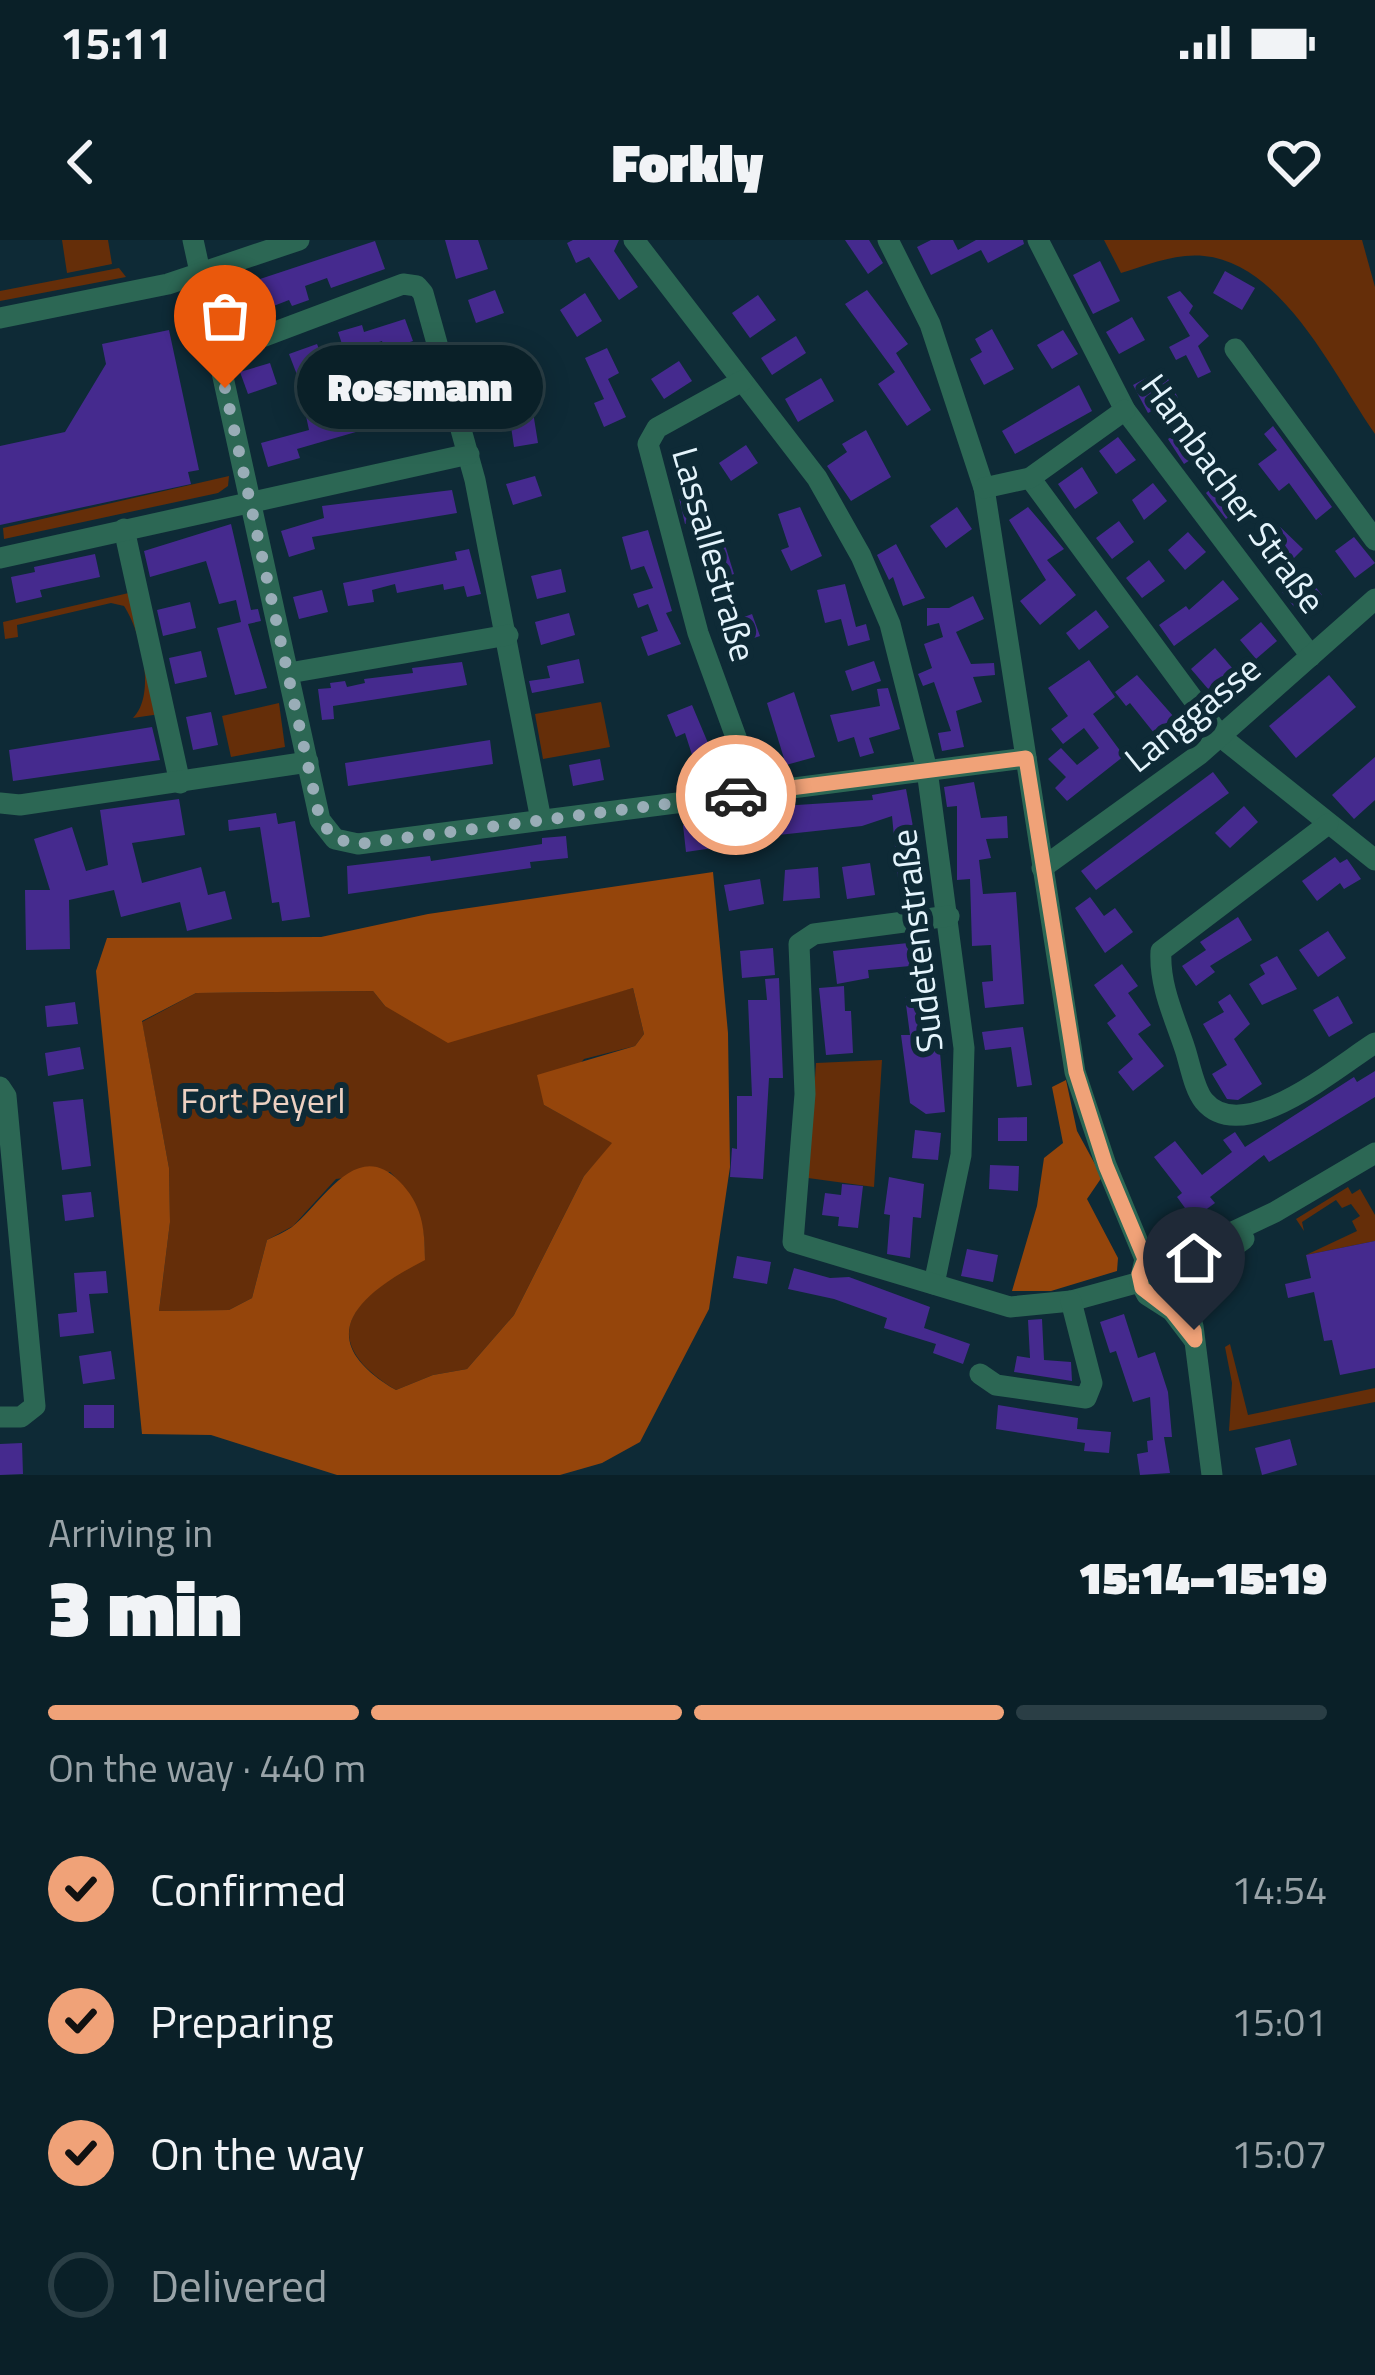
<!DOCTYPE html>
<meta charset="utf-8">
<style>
body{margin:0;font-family:"Titillium Web",sans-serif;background:#132830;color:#f1f3f6;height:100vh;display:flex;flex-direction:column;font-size:45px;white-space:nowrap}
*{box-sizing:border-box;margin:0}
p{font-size:39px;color:#99a3a8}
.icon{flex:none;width:66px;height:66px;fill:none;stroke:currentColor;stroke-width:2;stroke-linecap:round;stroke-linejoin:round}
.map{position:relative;height:1235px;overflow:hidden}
.panel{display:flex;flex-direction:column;background:#0a2028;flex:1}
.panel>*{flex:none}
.pin{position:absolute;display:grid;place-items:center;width:102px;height:102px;color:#fff;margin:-123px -51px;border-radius:50% 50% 50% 0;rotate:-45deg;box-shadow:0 0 12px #0007}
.pin .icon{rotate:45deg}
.courier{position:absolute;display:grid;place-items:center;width:120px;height:120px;margin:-60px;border:9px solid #f0a278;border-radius:50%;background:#fff;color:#222;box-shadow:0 3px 15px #0007}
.bubble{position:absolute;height:84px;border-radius:42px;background:#0a2028;box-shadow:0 6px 30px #0003,0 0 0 3px #2a3e45;font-size:39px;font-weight:800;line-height:84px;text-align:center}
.head em{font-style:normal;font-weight:800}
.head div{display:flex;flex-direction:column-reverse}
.head{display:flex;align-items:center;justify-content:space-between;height:204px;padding:0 48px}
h1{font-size:78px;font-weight:800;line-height:90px}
.bar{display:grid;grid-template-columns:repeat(4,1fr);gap:18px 12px;align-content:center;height:144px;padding:0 48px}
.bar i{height:15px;border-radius:9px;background:#2a3e45}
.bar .current{background:#f0a278}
.bar p{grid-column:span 4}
ol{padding:0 48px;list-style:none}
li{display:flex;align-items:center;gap:36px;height:132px}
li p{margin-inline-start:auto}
li .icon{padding:12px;border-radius:50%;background:#f0a278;color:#111;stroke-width:4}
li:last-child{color:#99a3a8}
li i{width:66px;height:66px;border:6px solid #2a3e45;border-radius:50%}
.status{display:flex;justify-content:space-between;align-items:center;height:84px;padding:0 60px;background:#0a2028;direction:ltr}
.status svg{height:33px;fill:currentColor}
header{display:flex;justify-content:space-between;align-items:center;height:156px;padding:0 48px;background:#0a2028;font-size:54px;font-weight:800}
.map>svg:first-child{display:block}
</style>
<div class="status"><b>15:11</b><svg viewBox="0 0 49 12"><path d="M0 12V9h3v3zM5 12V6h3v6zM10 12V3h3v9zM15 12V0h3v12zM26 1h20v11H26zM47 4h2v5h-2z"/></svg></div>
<header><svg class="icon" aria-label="back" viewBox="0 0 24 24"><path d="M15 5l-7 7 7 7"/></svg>Forkly<svg class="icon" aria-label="heart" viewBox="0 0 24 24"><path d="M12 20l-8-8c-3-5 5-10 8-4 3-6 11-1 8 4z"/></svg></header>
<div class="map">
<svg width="1375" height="1235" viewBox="0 0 1375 1235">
<rect width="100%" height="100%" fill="#0e2a36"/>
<!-- green -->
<g fill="#652e09">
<polygon points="62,0 108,0 112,24 67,33"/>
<path d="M1104 0H1362L1375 47V194C1334 135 1282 23 1204 16 1175 13 1148 25 1121 33Z"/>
<polygon points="119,28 126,37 0,61 0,51"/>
<polygon points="229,236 228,246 218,253 4,299 3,288"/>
<path d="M133 352 160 474 133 478C157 455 141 392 124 366L111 363 17 385 18 397 5 399 3 382Z"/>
<polygon points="601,462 610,507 543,519 535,474"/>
<polygon points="279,463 285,507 231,517 222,476"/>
<path d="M633 748 644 794 635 806 584 819 544 865 613 903 584 936 514 1075 467 1129 433 1135 396 1150C308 1097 359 1053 425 1019 425 980 417 959 390 932L336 939 293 986 267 1000 252 1058 229 1070 159 1071 170 982 169 928 142 782 196 753 373 751 385 766 553 769Z"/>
<polygon points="882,820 874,947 808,938 816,823"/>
<polygon points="1348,947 1352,954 1360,949 1375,975 1375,1001 1306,1015 1357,991 1352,981 1360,976 1351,964 1342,968 1336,960 1302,982 1304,991 1296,979"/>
<polygon points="1230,1104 1248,1175 1375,1148 1375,1162 1229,1191 1232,1143 1225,1107"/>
</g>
<!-- forest -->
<g fill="#95450b" fill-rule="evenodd">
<path d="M713 632 728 793 730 927 709 1069 640 1202 602 1223 560 1235H337L211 1195 142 1194 96 731 107 698 321 697 428 674ZM633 748 644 794 635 806 537 835 544 865 612 903 584 936 514 1075 467 1129 433 1135 396 1150C307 1098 360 1053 425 1020 425 988 422 964 399 941 356 897 322 964 292 987 285 992 275 996 267 1000L252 1058 229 1070 159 1071 170 982 169 928 142 781 196 753 373 751 385 766 448 803Z"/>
<polygon points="1066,840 1077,891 1102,937 1087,959 1118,1018 1117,1031 1051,1051 1012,1051 1037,966 1044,918 1063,903 1052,847"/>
</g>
<!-- building -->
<g fill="#452a8e">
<polygon points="445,0 478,0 488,29 456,39"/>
<polygon points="573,0 619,0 614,11 638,47 619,60 589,17 576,23 567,3"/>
<polygon points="845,0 869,0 883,23 868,34"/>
<polygon points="931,0 953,0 958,10 976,0 1023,0 1024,4 988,23 981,10 931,35 917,7"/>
<polygon points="375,1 385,29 331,48 327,38 305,46 309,60 292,66 289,60 271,67 260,39"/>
<polygon points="1100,21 1120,61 1093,74 1073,35"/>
<polygon points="1225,31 1255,48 1242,70 1213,53"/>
<polygon points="495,50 504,73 476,83 468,60"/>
<polygon points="867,50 908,104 896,113 931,170 907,186 878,144 895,132 845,64"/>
<polygon points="1180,51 1193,66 1189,73 1209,96 1198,106 1211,132 1198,138 1186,115 1176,120 1169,107 1190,96 1167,57"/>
<polygon points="585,53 602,81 577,97 560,70"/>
<polygon points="758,55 776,80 750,98 732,73"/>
<polygon points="1132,77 1145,100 1119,114 1106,92"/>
<polygon points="405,79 413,101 385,110 382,101 345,113 338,92 362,85 364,92"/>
<polygon points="992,89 1014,129 984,145 970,119 982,112 975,99"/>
<polygon points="169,90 199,230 188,232 191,244 0,285 0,206 65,192 106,124 102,104"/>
<polygon points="1063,90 1078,114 1052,129 1037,105"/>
<polygon points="796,96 806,113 772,135 761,118"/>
<polygon points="317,104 327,129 299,140 289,114"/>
<polygon points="607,108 619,133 608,139 626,177 604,187 594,163 604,159 585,118"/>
<polygon points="679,121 692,141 664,159 651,139"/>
<polygon points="270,123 277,144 248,154 240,132"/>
<polygon points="1163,129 1178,158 1148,173 1133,145"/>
<polygon points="520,138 533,172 538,203 514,207 509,173 502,176 492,149"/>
<polygon points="821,138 834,161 798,182 785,159"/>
<polygon points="1079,145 1092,171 1015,214 1002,191"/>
<polygon points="426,148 432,170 297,209 300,218 268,227 261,203 309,190 306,176"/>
<polygon points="1193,182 1210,207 1184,224 1168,199"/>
<polygon points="1273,186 1332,267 1316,280 1289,243 1279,251 1258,224 1277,210 1264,194"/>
<polygon points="866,190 891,237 851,261 827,226 847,212 842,204"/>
<polygon points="1118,197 1136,220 1116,234 1099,211"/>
<polygon points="746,205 758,223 731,241 719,223"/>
<polygon points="1082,227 1098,253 1075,269 1058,244"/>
<polygon points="692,234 695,259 704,257 709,278 685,284 674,236"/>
<polygon points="1227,234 1249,258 1226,279 1206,253"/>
<polygon points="535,236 542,256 513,265 506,244"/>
<polygon points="1153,243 1167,261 1144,280 1132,260"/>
<polygon points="452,250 457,273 312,297 315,309 289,317 281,291 324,278 322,266"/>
<polygon points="800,267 822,316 791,331 781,310 789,307 778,274"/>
<polygon points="957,267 972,289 946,308 930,286"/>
<polygon points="1028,267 1064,309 1047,320 1076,355 1040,385 1020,361 1046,340 1009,280"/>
<polygon points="1119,281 1134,302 1112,319 1096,298"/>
<polygon points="1276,283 1303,309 1293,319 1322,355 1300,374 1282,352 1297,340 1257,303"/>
<polygon points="231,284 251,370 258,369 261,381 248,384 267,448 235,455 217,388 241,382 236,360 219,364 206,321 150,337 144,311"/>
<polygon points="648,290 672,371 666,373 681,404 648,416 641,397 658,391 648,364 638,368 633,354 653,348 644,326 631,330 622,297"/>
<polygon points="1188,292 1206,312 1185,330 1168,310"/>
<polygon points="1354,297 1375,323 1355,338 1335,311"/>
<polygon points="896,304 925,358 903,366 893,337 889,340 877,315"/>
<polygon points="725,305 734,334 706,342 697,314"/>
<polygon points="469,309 481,354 467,357 464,346 444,350 443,344 397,353 395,344 372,350 374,362 348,366 343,343 457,320 455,312"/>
<polygon points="95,314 100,337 40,350 42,357 16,363 11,337 35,332 34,327"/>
<polygon points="1149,320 1165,341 1142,358 1126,338"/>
<polygon points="561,329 566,352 537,359 531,336"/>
<polygon points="1223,340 1239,359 1174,406 1159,385 1186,366 1189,370"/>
<polygon points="845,344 856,387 866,384 870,400 848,406 841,379 825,383 817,350"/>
<polygon points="322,350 328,372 299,379 293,357"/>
<polygon points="973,356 984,379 956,392 971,424 994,423 995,435 973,437 982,462 956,471 964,507 942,511 938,493 951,491 934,442 923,446 918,434 932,428 924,404 943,397 939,383 927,386 927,368 949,368"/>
<polygon points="190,362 196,388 163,396 157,370"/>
<polygon points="1096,370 1109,387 1079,410 1066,393"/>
<polygon points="569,373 575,395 541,405 535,382"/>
<polygon points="752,374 760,396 733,405 726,384"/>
<polygon points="1261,382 1277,401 1256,419 1240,400"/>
<polygon points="1215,408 1239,436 1215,457 1191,429"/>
<polygon points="201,411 207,437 175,444 169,418"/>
<polygon points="579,419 584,443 532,453 529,441 550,438 547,426"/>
<polygon points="1089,420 1115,457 1093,474 1124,516 1067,561 1055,548 1066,537 1048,519 1061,508 1077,525 1099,508 1084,488 1063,504 1051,489 1068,476 1048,448"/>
<polygon points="874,421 881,441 852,451 845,431"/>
<polygon points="462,422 467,445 333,466 334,479 322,480 318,449 331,448 330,443 345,441 347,447 365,443 364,439 413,433 412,428"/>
<polygon points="1137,435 1174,477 1154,493 1130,463 1126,466 1115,452"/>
<polygon points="1329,435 1356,467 1296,518 1269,486"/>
<polygon points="888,448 900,489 869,498 874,513 860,517 854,497 838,502 830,475 880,466 877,449"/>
<polygon points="794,452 815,517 786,525 767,463"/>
<polygon points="692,465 708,503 717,500 723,518 709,523 715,537 690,546 683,529 695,524 685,493 676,497 667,475"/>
<polygon points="211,472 218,505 193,510 186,477"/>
<polygon points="152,487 160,520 13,541 9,510"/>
<polygon points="490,500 493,524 348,546 345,523"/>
<polygon points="1375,517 1375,560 1354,579 1332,555"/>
<polygon points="600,519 604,540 573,546 569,525"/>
<polygon points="1213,532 1229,553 1096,650 1081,631"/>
<polygon points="974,542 981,578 1007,576 1008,598 986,599 991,618 979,620 983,654 1016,652 1024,764 985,768 982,742 993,741 991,705 972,706 970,639 957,640 957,566 947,567 944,547"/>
<polygon points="906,549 922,635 898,638 892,576 862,586 713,602 713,608 686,612 683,585 782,566 873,560 872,555"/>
<polygon points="179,559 185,595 132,603 142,643 201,627 208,655 225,651 232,679 187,691 180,662 121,677 114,650 69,660 70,709 26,710 25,650 50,650 34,599 72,587 86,631 108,625 100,570"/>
<polygon points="1244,566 1258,582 1230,608 1215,593"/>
<polygon points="276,573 278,584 295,581 310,677 282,681 279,662 272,663 260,587 229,591 228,580"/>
<polygon points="566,596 568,618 530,622 531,628 348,654 347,626 430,616 431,621 542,604 542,598"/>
<polygon points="1335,617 1340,623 1347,619 1361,639 1344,649 1340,643 1317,661 1302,641"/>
<polygon points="870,623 875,655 847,659 842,627"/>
<polygon points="818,627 820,658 783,661 785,630"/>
<polygon points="760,639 764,664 729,671 724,645"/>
<polygon points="1090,657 1104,676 1115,668 1133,692 1105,713 1075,668"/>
<polygon points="1238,677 1252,700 1210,726 1215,732 1196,746 1182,726 1206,710 1200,702"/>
<polygon points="1328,691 1346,718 1318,737 1299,710"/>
<polygon points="908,703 910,726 868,730 869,738 837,744 833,711"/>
<polygon points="773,708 775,735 742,738 740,711"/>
<polygon points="1277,716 1297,749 1262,765 1249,744 1265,734 1260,725"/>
<polygon points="1122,724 1138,746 1128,753 1151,785 1138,794 1164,826 1133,851 1118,832 1133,819 1107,783 1116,776 1094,745"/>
<polygon points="779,738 783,838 769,838 763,939 730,937 732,908 737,909 737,856 752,856 748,760 767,760 765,739"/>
<polygon points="844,746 845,771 851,771 853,813 826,815 819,748"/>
<polygon points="935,753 945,872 926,874 910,863 901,795 910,795 905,757"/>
<polygon points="1230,754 1250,784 1234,799 1262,844 1238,860 1227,859 1212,834 1227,825 1203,784 1224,772 1218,762"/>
<polygon points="1338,756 1353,783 1329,797 1313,770"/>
<polygon points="75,762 78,784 47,787 45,766"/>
<polygon points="1023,787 1032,845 1017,847 1011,807 985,810 982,792"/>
<polygon points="80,807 84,829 48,836 45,813"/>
<polygon points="1375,831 1375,857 1269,922 1264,915 1210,957 1215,963 1193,979 1177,957 1182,953 1154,917 1175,901 1202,935 1232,912 1223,900 1235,892 1245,907 1354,837 1357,842"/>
<polygon points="83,859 91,926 62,930 53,862"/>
<polygon points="1027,877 1027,901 998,901 998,878"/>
<polygon points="915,890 941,893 938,920 912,918"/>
<polygon points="990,925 1019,926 1018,951 989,949"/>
<polygon points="889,937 924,944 921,978 913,977 910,1018 887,1014 890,975 884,974"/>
<polygon points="842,944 863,946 858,988 838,986 839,977 822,975 825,953 841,955"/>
<polygon points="91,952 94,977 65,981 62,955"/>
<polygon points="1375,1001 1375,1128 1340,1135 1332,1100 1324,1101 1314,1052 1288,1058 1285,1044 1311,1038 1306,1015"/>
<polygon points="967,1009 998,1015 993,1042 961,1036"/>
<polygon points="737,1016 771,1022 767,1044 733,1038"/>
<polygon points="794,1028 830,1038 849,1037 930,1067 924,1088 970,1104 963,1124 933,1113 936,1104 884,1088 887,1078 834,1059 788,1049"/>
<polygon points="106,1031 108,1053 89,1054 94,1093 60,1097 58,1074 77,1072 74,1033"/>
<polygon points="1124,1074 1138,1118 1155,1112 1168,1152 1172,1197 1164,1197 1170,1233 1140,1235 1137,1214 1148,1212 1147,1201 1153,1200 1150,1157 1133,1162 1116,1111 1110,1113 1100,1082"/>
<polygon points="1042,1079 1044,1120 1071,1122 1072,1141 1014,1132 1017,1116 1030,1118 1028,1080"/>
<polygon points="111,1111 115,1139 83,1144 79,1116"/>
<rect x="84" y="1165" width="30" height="23"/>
<polygon points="998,1165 1078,1178 1077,1189 1111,1192 1109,1213 1084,1211 1085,1203 996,1189"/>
<polygon points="1290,1199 1297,1225 1262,1235 1255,1208"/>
<polygon points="22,1203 23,1234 0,1235 0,1204"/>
</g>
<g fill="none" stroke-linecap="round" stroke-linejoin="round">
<!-- minor -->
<g stroke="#2c6754" stroke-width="21">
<polyline points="193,0 320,580 335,599 358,604 1026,518"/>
<polyline points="634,0 817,238 861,316 890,384 927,530 964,808 961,915 934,1044"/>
<polyline points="888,0 930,84 984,248 1075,832 1106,925 1145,1019"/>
<polyline points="1038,0 1125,170 1311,416"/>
<polyline points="0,78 168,44 299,0"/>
<polyline points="1235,109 1375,300"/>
<polyline points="217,114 403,44 417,46 423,53 475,240 541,580"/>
<polyline points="742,141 657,188 648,204 698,393 756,552"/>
<polyline points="1030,238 1221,497 1375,620"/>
<polyline points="984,248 1030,238 1125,170"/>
<polyline points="124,289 180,543"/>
<polyline points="0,318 469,214"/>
<polyline points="289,433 508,395"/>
<polyline points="0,563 20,565 308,522"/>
<path d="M1328 584 1161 711C1159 745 1174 776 1185 809 1190 824 1194 849 1204 861 1243 908 1338 826 1375 803"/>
<polyline points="1042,628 1200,514 1375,359"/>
<polyline points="949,676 814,694 799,704 805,854 793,1002 1010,1067 1071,1061 1140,1042"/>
<polyline points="0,847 6,856 35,1166 21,1177 0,1177"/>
<polyline points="1182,1016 1275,972 1375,913"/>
<polyline points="1191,1038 1244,999"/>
<path d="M1159 1062 1176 1060 1190 1044 1189 1024C1177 1008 1160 1006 1145 1019L1140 1042 1147 1055 1172 1071 1194 1100"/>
<polyline points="1193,1086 1212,1235"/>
<polyline points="980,1134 996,1145 1086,1158 1092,1143 1071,1061"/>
</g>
</g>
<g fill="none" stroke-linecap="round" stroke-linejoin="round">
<!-- done -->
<polyline stroke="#99adb7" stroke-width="12" stroke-dasharray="0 21.6" points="225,148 320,580 335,599 358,604 736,555"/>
<!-- route -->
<polyline stroke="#f0a278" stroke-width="15" points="736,555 1026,518 1076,832 1106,926 1145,1019 1139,1034 1142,1048 1172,1071 1195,1100 1194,1090"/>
</g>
<g text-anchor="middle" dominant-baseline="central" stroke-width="12" stroke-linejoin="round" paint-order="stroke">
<!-- street labels -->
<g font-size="36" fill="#e4f4fc" stroke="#0e2a36">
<text transform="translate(1234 253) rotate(54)">Hambacher Straße</text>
<text transform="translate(715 314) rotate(74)">Lassallestraße</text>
<text transform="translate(1192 473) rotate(-39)">Langgasse</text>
<text transform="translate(916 701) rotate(-97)">Sudetenstraße</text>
</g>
<!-- park labels -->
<g font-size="36" fill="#edd1c2" stroke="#0e2a36">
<text x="263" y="859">Fort Peyerl</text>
</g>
</g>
</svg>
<div class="pin" style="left:225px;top:148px;background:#ea580c"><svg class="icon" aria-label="bag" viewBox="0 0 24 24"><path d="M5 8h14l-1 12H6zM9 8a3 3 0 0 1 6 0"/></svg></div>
<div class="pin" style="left:1194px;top:1090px;background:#1f2937"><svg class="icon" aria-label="home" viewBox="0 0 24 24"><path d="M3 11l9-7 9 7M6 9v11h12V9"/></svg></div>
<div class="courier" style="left:736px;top:555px"><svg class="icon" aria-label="car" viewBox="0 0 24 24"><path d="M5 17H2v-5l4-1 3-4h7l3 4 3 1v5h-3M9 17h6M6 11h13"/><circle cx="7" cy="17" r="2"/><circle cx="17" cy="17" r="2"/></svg></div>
<div class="bubble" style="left:297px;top:105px;width:246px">Rossmann</div>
</div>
<section class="panel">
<div class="head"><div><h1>3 min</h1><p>Arriving in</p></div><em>15:14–15:19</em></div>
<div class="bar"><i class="current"></i><i class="current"></i><i class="current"></i><i></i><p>On the way · 440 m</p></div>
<ol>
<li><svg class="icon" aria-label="check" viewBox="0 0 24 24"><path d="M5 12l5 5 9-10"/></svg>Confirmed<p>14:54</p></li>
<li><svg class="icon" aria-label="check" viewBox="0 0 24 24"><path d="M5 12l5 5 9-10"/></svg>Preparing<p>15:01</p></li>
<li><svg class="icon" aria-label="check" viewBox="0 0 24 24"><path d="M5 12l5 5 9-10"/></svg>On the way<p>15:07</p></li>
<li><i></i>Delivered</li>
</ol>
</section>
